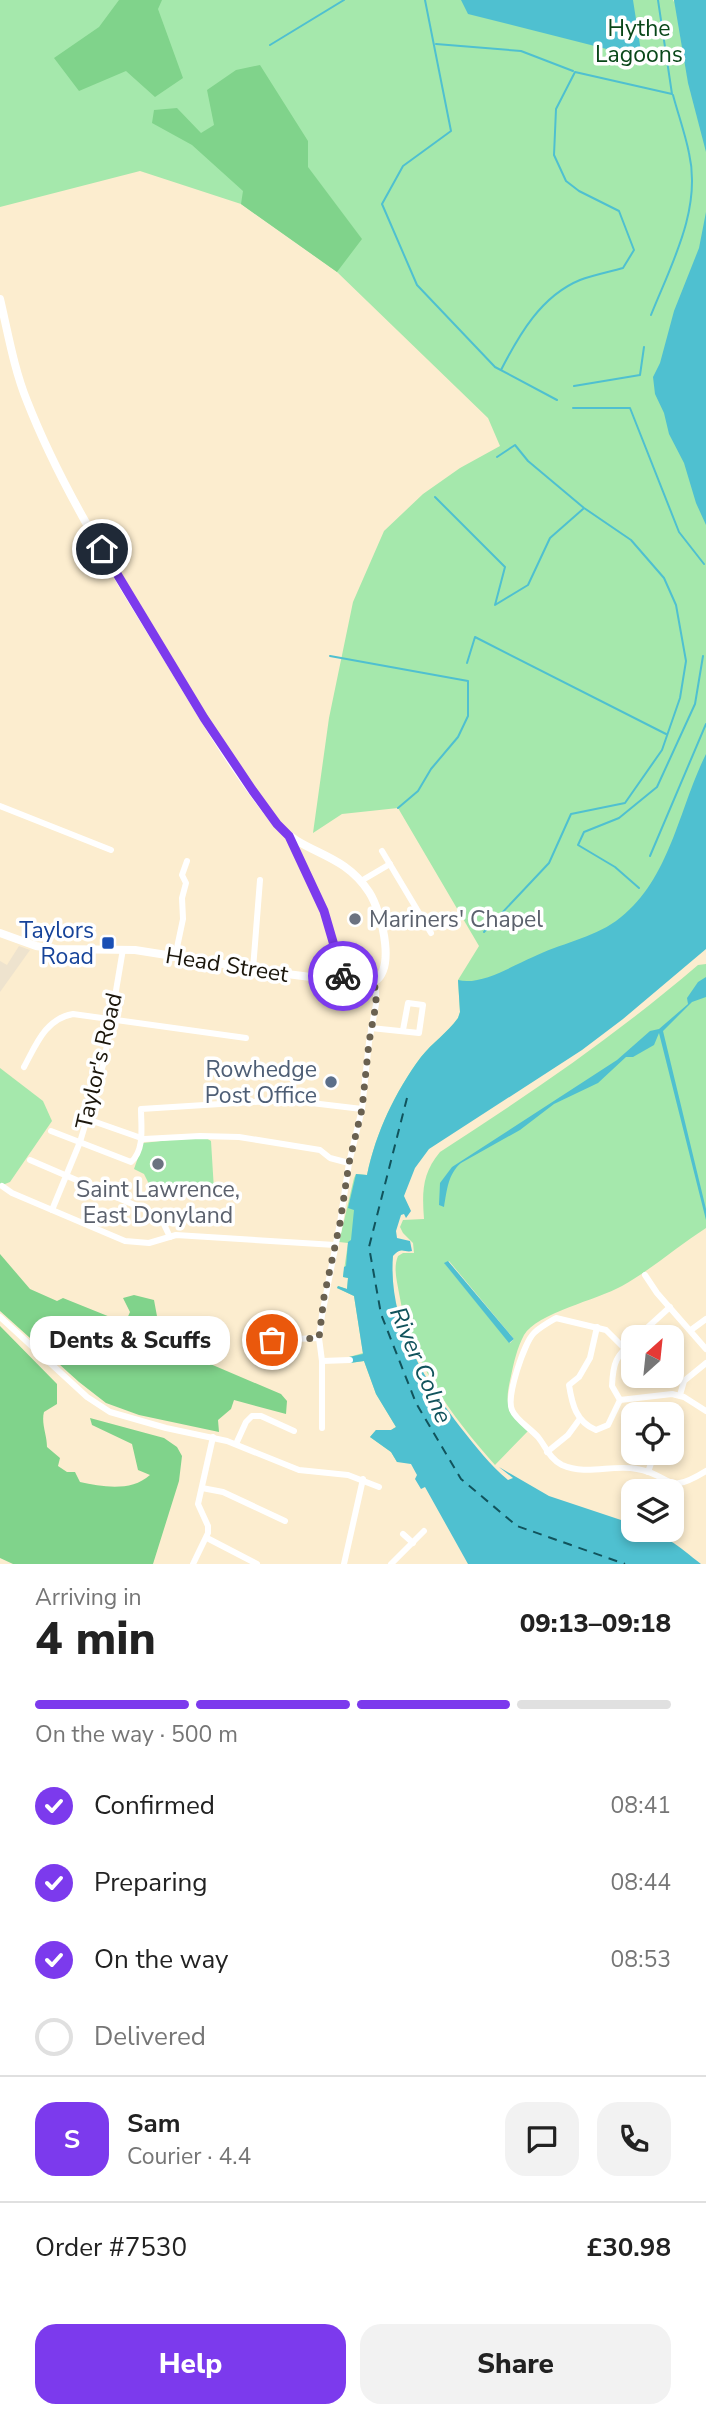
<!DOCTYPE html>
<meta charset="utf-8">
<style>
body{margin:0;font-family:"Nunito Sans",sans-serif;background:#f2f2f2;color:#222;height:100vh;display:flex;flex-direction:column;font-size:26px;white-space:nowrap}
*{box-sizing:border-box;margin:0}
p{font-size:23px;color:#767676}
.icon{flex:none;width:38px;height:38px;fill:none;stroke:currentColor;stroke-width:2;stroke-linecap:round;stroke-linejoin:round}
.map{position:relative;height:1564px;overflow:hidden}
.drawer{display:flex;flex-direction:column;background:#fff;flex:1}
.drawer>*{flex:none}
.needle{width:46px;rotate:27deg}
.tools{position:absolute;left:621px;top:1325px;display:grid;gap:14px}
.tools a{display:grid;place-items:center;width:63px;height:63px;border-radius:14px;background:#fff;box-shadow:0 4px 10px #0003;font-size:35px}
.pin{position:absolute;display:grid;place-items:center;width:60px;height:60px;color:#fff;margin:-30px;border:4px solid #fff;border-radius:50%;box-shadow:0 2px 7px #0007}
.courier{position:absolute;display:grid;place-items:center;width:70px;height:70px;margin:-35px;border:5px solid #7c3aed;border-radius:50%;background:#fff;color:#222;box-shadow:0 2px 9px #0007}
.bubble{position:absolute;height:49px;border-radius:21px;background:#fff;box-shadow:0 4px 10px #0003;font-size:23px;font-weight:800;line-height:49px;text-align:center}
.head em{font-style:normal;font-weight:800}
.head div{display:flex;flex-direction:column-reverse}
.head{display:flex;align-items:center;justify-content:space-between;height:119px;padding:0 35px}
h1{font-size:46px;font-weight:800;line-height:52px}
.bar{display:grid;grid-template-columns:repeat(4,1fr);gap:10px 7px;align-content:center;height:84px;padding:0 35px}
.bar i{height:9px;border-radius:5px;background:#e0e0e0}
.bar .selected{background:#7c3aed}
.bar p{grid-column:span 4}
.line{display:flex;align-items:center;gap:18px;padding:0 35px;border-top:2px solid #e0e0e0}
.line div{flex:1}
.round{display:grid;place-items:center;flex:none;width:74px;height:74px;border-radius:21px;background:#f2f2f2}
ol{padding:0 35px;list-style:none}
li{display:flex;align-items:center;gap:21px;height:77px}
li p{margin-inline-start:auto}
li .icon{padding:7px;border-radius:50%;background:#7c3aed;color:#fff;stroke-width:4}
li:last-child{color:#767676}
li i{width:38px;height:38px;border:4px solid #e0e0e0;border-radius:50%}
.action{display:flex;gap:14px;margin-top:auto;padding:14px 35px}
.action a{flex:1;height:80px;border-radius:21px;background:#7c3aed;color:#fff;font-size:28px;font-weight:800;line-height:80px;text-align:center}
.action a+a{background:#f2f2f2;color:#222}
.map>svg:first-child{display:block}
</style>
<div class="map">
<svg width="706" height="1564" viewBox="0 0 706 1564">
<rect width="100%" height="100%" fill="#fcedcf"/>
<!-- education -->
<polygon fill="#eee3ce" points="19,946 30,950 0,992 0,961 7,965"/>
<!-- green -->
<g fill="#a5e8ac" fill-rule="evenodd">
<path d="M0 0H673L674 2V0H697L706 40V823L703 841 385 1144 398 1400 397 1462 391 1452 370 1437 376 1430H391L396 1427 376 1394 364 1361 350 1363 349 1357 363 1353 354 1296 337 1288 338 1286 347 1289 348 1278 343 1277 348 1243 339 1242 354 1178 356 1174 367 1175C376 1132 395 1092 421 1057 432 1043 447 1033 458 1018L460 1012 458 980 479 946 398 808 342 814 313 833 329 718 353 602 384 531 423 494 460 468 500 446 488 418 337 272 241 204 140 171 0 207Z"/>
<path d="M706 964V1228C678 1246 652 1269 622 1286 597 1300 537 1313 524 1335 517 1348 514 1362 511 1376 504 1406 507 1409 528 1431L495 1465C451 1415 410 1361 399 1293 397 1281 393 1268 398 1256L403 1253H414L413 1243 403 1233 400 1227 403 1220 424 1219C422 1193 422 1173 440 1152 530 1094 615 1036 698 965ZM449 1261 514 1339 510 1343 445 1264Z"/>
<polygon points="0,1068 43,1101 52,1121 10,1182 0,1186"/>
<polygon points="187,1138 206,1138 211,1141 214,1190 154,1194 144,1174 134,1169 143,1143"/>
</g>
<!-- forest -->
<g fill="#80d38b">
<polygon points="119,0 162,0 158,9 183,78 155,97 126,71 79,91 54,58 99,27"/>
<polygon points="260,65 308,141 308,167 362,239 337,272 241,204 243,191 192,145 152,123 154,110 177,108 201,133 214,125 207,90 236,70"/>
<polygon points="0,1254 30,1289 57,1301 63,1298 125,1323 130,1312 123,1298 134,1295 154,1300 159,1327 193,1341 192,1329 198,1325 218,1332 224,1352 209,1350 208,1363 281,1394 287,1401 286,1414 234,1400 231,1409 218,1420 219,1432 139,1415 106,1403 79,1382 0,1311"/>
<path d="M0 1326 57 1384V1404L44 1412C41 1423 47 1435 47 1447L60 1458 58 1466 67 1472H75L80 1482C103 1487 131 1492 150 1475L138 1470 132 1444 92 1425 90 1418 164 1438 177 1447 182 1456 179 1481 153 1564H13L0 1558Z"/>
</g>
<!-- water -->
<g fill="#4fc0d0">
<polygon points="461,0 633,0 642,58 468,14"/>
<polygon points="674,0 706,0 706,152 688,83"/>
<polygon points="706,212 706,525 696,503 684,463 669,434 664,413 655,394 653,377 660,363 674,311 699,248"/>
<path d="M706 754V949L623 1019 582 1050 429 1149 415 1168 404 1196 411 1211 406 1218 404 1214 401 1215 396 1231 397 1238 410 1241 412 1251C404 1253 402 1246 393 1256 388 1322 423 1378 461 1428 476 1447 490 1465 508 1480L513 1478 499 1467 549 1496 633 1524 634 1530C662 1530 679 1547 701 1564H468L425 1487 421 1489 415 1479 417 1475 411 1464 397 1462 391 1452 370 1437 376 1430H391L396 1427 376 1394 364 1361 350 1363 349 1357 363 1354 354 1296 337 1288 338 1286 347 1289 348 1278 343 1277 344 1267 346 1266 348 1242 351 1240 354 1210 348 1208 356 1174 367 1175C376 1132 395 1092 421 1057 432 1043 447 1033 458 1018L460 1012 458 980C480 986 512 966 533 957 559 944 592 938 616 921 670 882 678 810 706 754Z"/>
<path d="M706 977V997L692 1002 663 1031 706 1209V1220L659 1033 654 1045 633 1057H626L598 1083 554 1104 520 1130 461 1163C448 1174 447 1190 444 1207L439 1205 440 1183 452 1167 617 1060 650 1031 659 1029 688 1004 687 998 698 982Z"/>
<polygon points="448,1261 514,1339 509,1343 444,1263"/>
</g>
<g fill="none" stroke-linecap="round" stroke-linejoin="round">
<!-- stream -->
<g stroke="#4fc0d0" stroke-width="2">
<polyline points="425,0 451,131 403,166 382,204 417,285 495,367 557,400"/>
<polyline points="436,44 521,51 573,71"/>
<polyline points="270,45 344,0"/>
<path d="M651 315C671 265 702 209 689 153 685 133 678 114 673 95"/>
<path d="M501 370C519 335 541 296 580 280 593 275 609 272 623 268L634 250 619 211 579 191 566 181 554 155 556 109 575 72 672 94 658 0"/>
<polyline points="574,386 640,375 644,347"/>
<polyline points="573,408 630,408 679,532 704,564"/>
<polyline points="435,497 505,567 495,605 528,585 550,538 583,509"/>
<polyline points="330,656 468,681 468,716 458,737 431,769 418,791 398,808"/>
<polyline points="467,663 475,637 666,734"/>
<polyline points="650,856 706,724"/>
<polyline points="639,888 615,867 578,845 584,832 619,818 657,787 695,704 703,656"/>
<polyline points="484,932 549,863 571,814 625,803 662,750 680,698 686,661 676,605 664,578 631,540 584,508 528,461 515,445 497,457"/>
</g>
<!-- ferry -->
<polyline stroke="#11535c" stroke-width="2" stroke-dasharray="9 7" stroke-linecap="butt" points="407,1098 369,1247 381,1314 416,1403 461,1479 517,1526 625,1564"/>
<!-- minor -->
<g stroke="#fff" stroke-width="6">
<polyline points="0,806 111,850"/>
<polyline points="289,836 324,911 344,982"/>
<polyline points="382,851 431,933"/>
<polyline points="361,881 390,864"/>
<polyline points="175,957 183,919 182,898 186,883 182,875 187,861"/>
<polyline points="253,969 260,880"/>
<polyline points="371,1028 419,1033 423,1005 408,1003 403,1030"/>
<path d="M24 1067C36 1045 45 1019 73 1014L246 1038"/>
<polyline points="87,1119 144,1139 200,1136 239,1137 320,1150 330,1158 349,1163"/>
<path d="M51 1131 131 1162C145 1150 141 1126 141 1109L286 1100 362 1109"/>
<polyline points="30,1160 160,1216 170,1237"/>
<polyline points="2,1186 12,1193 125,1241 149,1243 176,1235 335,1245"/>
<polyline points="52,1210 80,1142 104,1062 123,949"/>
<polyline points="645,1275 657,1293 706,1349"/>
<polyline points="0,1317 87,1397 110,1412 166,1428 227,1441 299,1470 348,1475 379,1487"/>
<path d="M597 1327 590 1358 579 1377 569 1385C572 1404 576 1422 596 1430L608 1425 620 1400"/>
<polyline points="691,1330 706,1319"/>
<polyline points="637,1337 670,1307"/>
<path d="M634 1340C616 1356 613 1362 612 1386L620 1400 672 1394 684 1397 706 1411"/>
<polyline points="248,1341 319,1338"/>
<path d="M624 1348 606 1330 556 1318C549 1322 540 1327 534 1333 524 1343 506 1397 512 1410 516 1420 530 1428 538 1437 546 1447 550 1459 562 1465 587 1476 612 1464 637 1469 673 1475 664 1497 706 1471"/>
<polyline points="322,1361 350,1360"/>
<polyline points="680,1395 684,1381 706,1363"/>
<polyline points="322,1428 322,1361 319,1338 322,1315 340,1223 349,1163 362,1109 369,1042 376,1004 376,990 373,983"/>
<polyline points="236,1444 246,1422 252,1416 261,1416 294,1431"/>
<polyline points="547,1452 568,1435 579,1420"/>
<polyline points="648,1472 655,1452"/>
<polyline points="202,1488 223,1492 285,1521"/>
<polyline points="672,1493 681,1519 678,1533"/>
<polyline points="403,1534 413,1543"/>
<polyline points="207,1538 257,1564"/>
<polyline points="193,1564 208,1533 208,1526 198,1504 213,1437"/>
<polyline points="344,1564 363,1479"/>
<polyline points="391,1564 424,1531"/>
</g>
<!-- tertiary -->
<path stroke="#fff" stroke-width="8" d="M0 299C8 333 14 369 27 401 63 493 118 577 169 661 202 716 236 774 277 824 304 855 342 851 369 892 381 910 401 981 366 984L287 974 135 950 56 949 36 946 0 933"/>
</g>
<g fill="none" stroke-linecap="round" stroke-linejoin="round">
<!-- done -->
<polyline stroke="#6a6150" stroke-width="7" stroke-dasharray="0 12.6" points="272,1340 319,1338 324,1297 340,1223 349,1163 362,1109 369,1042 376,1004 376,990 373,983 344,982 343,976"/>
<!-- route -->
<polyline stroke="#7c3aed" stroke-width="9" points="102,549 204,718 253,791 277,824 289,836 324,911 343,976"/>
</g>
<!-- markers -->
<g fill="#6b7280" stroke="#fff" stroke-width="2.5">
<circle cx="355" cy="919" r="7"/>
<circle cx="158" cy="1164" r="7"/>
</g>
<rect fill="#1a4fb4" stroke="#fff" stroke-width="2.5" x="101" y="936" width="14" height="14" rx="3.5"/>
<circle fill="#5c6f8a" stroke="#fff" stroke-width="2.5" cx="331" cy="1082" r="7"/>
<g text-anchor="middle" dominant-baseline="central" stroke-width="7" stroke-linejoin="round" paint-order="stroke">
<!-- park labels -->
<g font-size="23" fill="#094719" stroke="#fff">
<text x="639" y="28">Hythe<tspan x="639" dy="26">Lagoons</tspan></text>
</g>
<!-- worship labels -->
<g font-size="23" fill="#5b616d" stroke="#fff" text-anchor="start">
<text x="369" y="919">Mariners' Chapel</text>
<text x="158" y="1189" text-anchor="middle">Saint Lawrence,<tspan x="158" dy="26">East Donyland</tspan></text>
</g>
<!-- transit labels -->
<g font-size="23" fill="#164399" stroke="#fff" text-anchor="end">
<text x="94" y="930">Taylors<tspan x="94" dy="26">Road</tspan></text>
</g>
<!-- street labels -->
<g font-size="23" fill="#1b160b" stroke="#fff">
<text transform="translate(227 965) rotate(9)">Head Street</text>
<text transform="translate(99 1061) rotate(-77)">Taylor's Road</text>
</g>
<!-- service labels -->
<g font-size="23" fill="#4e5e75" stroke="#fff" text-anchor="end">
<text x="317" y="1069">Rowhedge<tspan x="317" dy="26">Post Office</tspan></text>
</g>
<!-- water labels -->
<g font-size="24" font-style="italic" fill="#11535c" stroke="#fff">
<text transform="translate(421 1365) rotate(67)">River Colne</text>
</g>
</g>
</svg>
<div class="tools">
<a><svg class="needle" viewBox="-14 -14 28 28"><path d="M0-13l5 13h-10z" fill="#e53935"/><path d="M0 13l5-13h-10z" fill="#767676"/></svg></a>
<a><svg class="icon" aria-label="locate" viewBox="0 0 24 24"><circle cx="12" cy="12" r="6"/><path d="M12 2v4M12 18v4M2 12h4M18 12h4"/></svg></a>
<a><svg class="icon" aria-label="layers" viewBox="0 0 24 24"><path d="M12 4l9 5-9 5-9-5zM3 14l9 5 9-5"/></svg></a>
</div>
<div class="pin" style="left:272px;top:1340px;background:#ea580c"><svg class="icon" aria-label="bag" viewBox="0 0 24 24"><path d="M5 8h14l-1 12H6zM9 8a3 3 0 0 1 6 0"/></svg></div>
<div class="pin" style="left:102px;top:549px;background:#1f2937"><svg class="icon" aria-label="home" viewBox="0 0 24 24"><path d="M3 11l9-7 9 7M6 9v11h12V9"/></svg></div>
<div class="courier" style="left:343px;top:976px"><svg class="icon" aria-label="bike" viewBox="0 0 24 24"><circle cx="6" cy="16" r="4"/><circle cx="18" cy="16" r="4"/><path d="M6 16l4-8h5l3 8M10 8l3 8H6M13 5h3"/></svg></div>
<div class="bubble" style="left:30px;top:1316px;width:200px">Dents &amp; Scuffs</div>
</div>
<section class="drawer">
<div class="head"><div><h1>4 min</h1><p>Arriving in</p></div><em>09:13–09:18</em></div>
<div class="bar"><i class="selected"></i><i class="selected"></i><i class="selected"></i><i></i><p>On the way · 500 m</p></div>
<ol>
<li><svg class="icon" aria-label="check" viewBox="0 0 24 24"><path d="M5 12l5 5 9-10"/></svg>Confirmed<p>08:41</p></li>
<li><svg class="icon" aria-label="check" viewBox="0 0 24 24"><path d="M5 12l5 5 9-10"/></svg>Preparing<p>08:44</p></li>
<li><svg class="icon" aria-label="check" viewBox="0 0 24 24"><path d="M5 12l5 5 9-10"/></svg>On the way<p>08:53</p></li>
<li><i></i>Delivered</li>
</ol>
<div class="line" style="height:126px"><b class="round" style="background:#7c3aed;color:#fff">S</b><div><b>Sam</b><p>Courier · 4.4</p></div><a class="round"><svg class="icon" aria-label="chat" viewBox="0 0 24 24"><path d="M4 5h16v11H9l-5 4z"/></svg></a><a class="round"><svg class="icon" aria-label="phone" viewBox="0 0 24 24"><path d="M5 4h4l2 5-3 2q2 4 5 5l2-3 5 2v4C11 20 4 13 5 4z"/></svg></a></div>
<div class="line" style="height:91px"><div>Order #7530</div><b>£30.98</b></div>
<div class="action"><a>Help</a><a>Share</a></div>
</section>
